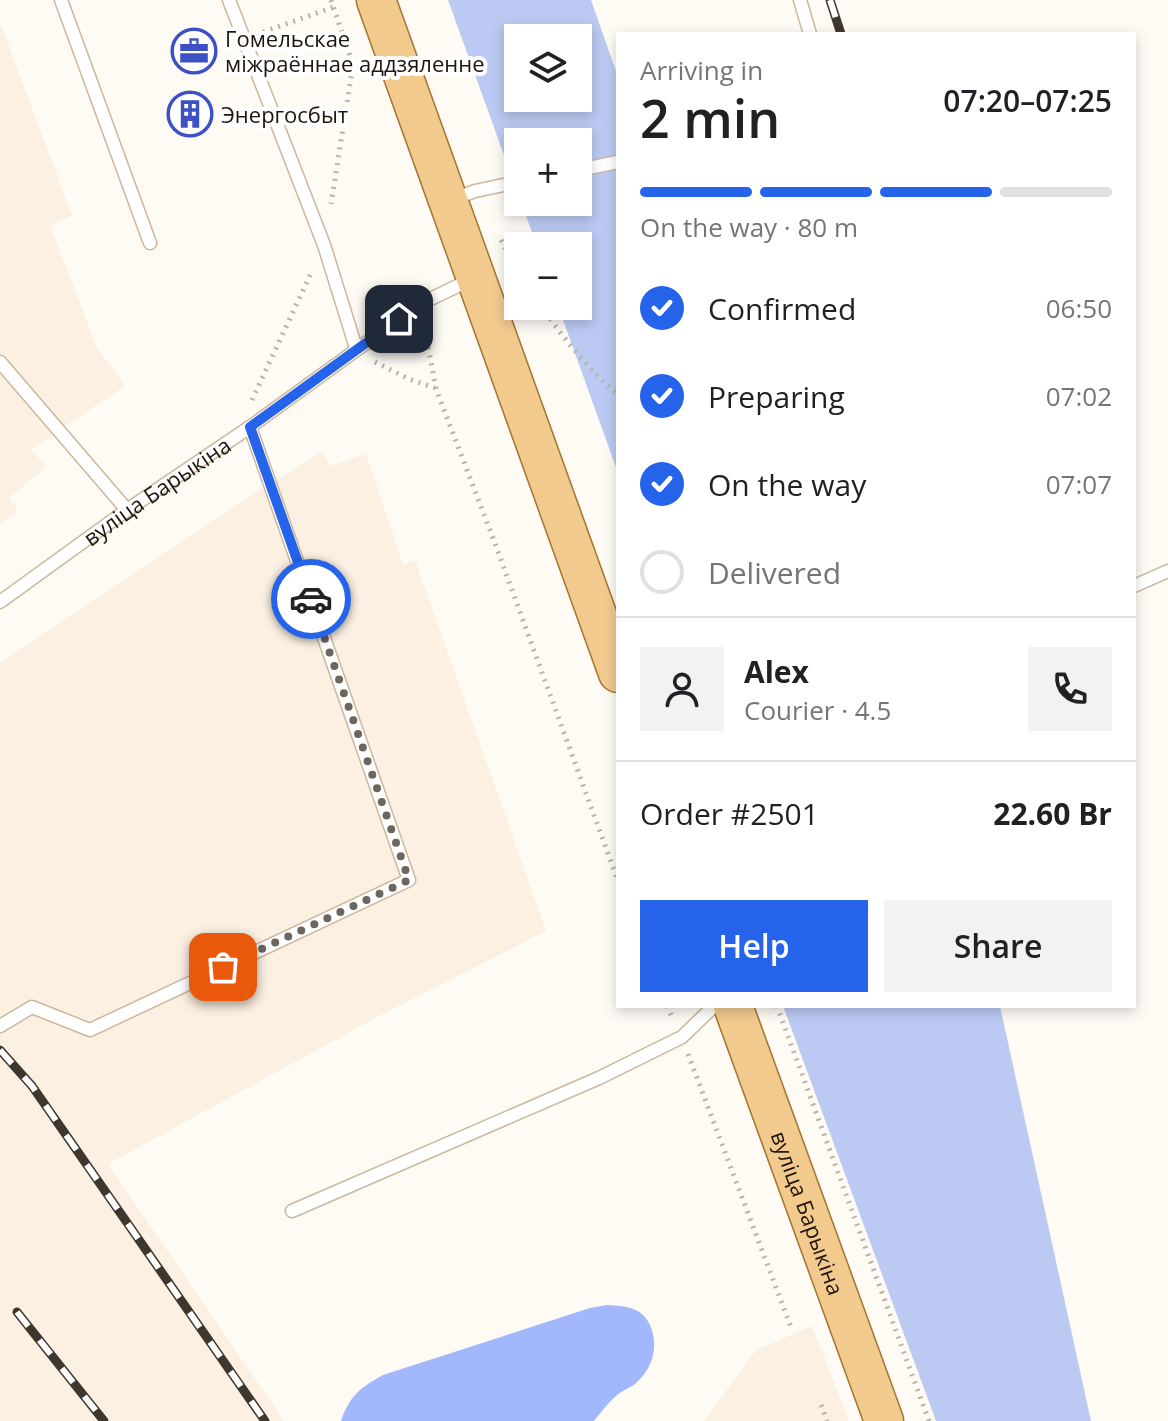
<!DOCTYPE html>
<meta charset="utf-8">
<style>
body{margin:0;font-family:"Open Sans",sans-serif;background:#f2f2f2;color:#202124;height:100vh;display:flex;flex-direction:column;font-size:30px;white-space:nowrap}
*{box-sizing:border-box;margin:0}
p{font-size:26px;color:#757577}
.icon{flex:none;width:44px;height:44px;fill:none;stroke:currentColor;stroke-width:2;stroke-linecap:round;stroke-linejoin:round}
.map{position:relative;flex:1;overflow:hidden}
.panel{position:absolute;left:616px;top:32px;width:520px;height:976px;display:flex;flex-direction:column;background:#fff;border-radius:0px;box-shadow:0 4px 12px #0003}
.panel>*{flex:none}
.fabs{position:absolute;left:504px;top:24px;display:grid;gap:16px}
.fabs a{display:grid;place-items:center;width:88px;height:88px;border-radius:0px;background:#fff;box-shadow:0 4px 12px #0003;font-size:40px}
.pin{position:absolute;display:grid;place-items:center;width:68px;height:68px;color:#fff;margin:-34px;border-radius:16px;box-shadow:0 4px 12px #0006}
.courier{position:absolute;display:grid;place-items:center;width:80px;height:80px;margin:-40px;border:6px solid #2563eb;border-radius:50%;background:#fff;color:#222;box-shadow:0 2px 10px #0007}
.summary em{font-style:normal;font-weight:600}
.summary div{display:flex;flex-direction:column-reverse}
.summary{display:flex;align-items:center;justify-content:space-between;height:136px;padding:0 24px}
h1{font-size:52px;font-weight:600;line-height:60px}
.bar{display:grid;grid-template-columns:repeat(4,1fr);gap:12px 8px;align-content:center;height:96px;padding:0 24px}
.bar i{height:10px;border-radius:6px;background:#e0e0e0}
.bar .current{background:#2563eb}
.bar p{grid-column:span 4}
.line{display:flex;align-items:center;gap:20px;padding:0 24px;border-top:2px solid #e0e0e0}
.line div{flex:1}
.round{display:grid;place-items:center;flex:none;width:84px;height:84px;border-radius:0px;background:#f2f2f2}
ol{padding:0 24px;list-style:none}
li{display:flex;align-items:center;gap:24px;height:88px}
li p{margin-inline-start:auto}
li .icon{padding:8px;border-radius:50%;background:#2563eb;color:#fff;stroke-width:4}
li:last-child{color:#757577}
li i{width:44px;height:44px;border:4px solid #e0e0e0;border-radius:50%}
.action{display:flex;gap:16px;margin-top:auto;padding:16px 24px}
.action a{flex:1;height:92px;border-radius:0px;background:#2563eb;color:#fff;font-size:32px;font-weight:600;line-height:92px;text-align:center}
.action a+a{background:#f2f2f2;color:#202124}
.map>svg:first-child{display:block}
</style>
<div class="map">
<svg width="1168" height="1421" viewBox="0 0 1168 1421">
<rect width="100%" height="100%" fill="#fefaf4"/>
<!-- built -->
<g fill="#fbf0e2">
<polygon points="0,23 72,216 50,225 96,346 125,386 31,449 46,467 9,498 18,510 0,525"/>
<polygon points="322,452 330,466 366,454 403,565 415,560 546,931 381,1015 108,1164 284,1421 0,1421 0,663 245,499"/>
<polygon points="812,1326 849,1421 704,1421 756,1350"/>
</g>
<!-- green -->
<g fill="#bccaf3" fill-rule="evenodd">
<path d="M448 0H591L618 77V473L558 306H578V246H537L521 202H578V142H518V194ZM518 38H578V98H518Z"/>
<polygon points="783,1006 1000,1006 1091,1421 936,1421"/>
</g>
<!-- forest -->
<path fill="#a3b8fc" d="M607 1305C625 1306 642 1307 650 1325 659 1346 653 1368 636 1383 632 1387 625 1389 620 1393 610 1400 602 1411 594 1421H341C350 1395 360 1388 383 1375L590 1308Z"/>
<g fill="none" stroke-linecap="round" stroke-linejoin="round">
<!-- lane casing -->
<g stroke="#cdb79c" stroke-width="15">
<g id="lane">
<polyline points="61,0 150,243"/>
<polyline points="229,0 324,245 356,348"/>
<polyline points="800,0 810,34"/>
<polyline points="578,170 618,162"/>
<polyline points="451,200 475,191 518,182"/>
<polyline points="0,362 127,510"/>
<polyline points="1134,586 1168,571"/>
<path id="s1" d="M0 602 127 510 250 427 420 304 472 279"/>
<polyline points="0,1026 32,1007 90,1030 409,880 250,427"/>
<polyline points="292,1211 599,1078 682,1037 714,1006"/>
</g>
</g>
<!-- primary casing -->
<g stroke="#a47430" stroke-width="41">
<g id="primary">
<polyline points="376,0 618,673"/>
<path id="s2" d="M733 1006 884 1421"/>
</g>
</g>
<!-- path -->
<g stroke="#b8b3ac" stroke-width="5" stroke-dasharray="2 6" stroke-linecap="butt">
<polyline points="331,0 353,65 331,204"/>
<polyline points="263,32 334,7"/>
<polyline points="501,240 518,273"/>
<path d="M541 306C563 338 589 369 618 395"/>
<polyline points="424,324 436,389 493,538 618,881"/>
<polyline points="375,362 409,379 435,388"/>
<polyline points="252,400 312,271"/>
<polyline points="667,1006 673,1019"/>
<polyline points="777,1006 929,1421"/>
<polyline points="688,1054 792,1330"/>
<polyline points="821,1405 827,1421"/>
</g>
<!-- lane -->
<use href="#lane" stroke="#fff" stroke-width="12"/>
<!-- primary -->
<use href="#primary" stroke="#f3ca8e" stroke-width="38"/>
<!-- rail casing -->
<g stroke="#3e372d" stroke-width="9">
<g id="rail">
<polyline points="830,0 841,34"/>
<polyline points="0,1050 32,1086 265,1421"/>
<polyline points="17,1312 104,1421"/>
</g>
</g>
<!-- rail -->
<use href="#rail" stroke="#fff" stroke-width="6" stroke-dasharray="18" stroke-linecap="butt"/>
</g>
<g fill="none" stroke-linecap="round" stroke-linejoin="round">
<!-- done -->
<polyline stroke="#6d665e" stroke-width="8" stroke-dasharray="0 14.4" points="223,967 409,880 311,599"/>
<!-- route -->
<polyline stroke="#2563eb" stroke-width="10" points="311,599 250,427 399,319"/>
</g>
<!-- icons -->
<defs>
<g id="office-ring" transform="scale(2.3)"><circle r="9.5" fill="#fff" stroke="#3d51c4" stroke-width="1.5"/><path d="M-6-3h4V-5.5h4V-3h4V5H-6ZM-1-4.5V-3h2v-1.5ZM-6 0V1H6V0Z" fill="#3d51c4"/></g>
<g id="building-ring" transform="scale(2.3)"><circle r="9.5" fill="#fff" stroke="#3d51c4" stroke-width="1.5"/><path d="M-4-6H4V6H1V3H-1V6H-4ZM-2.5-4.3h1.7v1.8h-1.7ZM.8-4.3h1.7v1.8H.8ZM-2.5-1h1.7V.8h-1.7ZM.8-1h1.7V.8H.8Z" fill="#3d51c4"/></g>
</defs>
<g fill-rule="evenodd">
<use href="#office-ring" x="194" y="51"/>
<use href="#building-ring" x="190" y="114"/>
</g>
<g text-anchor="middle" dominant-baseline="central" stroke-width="8" stroke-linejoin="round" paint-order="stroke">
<!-- poi labels -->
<g font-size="22" fill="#1f170d" stroke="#fff" text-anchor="start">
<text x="225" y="38">Гомельскае<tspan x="225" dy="25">міжраённае аддзяленне</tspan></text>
<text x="221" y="114">Энергосбыт</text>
</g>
<!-- street labels -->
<g font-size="22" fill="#1f170d" stroke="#fff">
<text stroke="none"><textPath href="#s1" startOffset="192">вуліца Барыкіна</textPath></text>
<text stroke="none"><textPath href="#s2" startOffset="220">вуліца Барыкіна</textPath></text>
</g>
</g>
</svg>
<div class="fabs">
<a><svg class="icon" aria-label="layers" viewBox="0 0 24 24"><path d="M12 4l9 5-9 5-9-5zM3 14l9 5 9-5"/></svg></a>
<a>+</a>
<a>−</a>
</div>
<div class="pin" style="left:223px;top:967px;background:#ea580c"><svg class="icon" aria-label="bag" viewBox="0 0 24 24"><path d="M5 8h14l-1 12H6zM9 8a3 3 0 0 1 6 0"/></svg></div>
<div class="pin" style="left:399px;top:319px;background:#1f2937"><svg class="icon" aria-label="home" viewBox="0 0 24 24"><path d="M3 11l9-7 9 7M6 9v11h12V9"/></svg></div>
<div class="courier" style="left:311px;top:599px"><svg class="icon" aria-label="car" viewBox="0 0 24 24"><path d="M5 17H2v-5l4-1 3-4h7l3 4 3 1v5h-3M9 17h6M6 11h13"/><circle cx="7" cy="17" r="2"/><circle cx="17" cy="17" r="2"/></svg></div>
<section class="panel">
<div class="summary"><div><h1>2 min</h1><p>Arriving in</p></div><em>07:20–07:25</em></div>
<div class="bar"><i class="current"></i><i class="current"></i><i class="current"></i><i></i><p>On the way · 80 m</p></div>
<ol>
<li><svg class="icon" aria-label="check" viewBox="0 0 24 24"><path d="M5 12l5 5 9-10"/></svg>Confirmed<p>06:50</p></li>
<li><svg class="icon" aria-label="check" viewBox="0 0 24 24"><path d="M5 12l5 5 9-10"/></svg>Preparing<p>07:02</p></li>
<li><svg class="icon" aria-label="check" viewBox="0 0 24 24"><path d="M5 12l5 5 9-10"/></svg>On the way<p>07:07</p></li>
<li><i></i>Delivered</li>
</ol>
<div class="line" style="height:144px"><a class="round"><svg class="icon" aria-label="person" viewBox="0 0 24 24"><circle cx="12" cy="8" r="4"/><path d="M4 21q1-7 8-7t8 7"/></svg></a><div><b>Alex</b><p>Courier · 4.5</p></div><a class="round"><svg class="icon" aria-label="phone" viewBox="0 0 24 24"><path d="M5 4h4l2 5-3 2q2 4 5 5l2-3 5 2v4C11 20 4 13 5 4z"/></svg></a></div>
<div class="line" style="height:104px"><div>Order #2501</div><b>22.60 Br</b></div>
<div class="action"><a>Help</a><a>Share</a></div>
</section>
</div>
